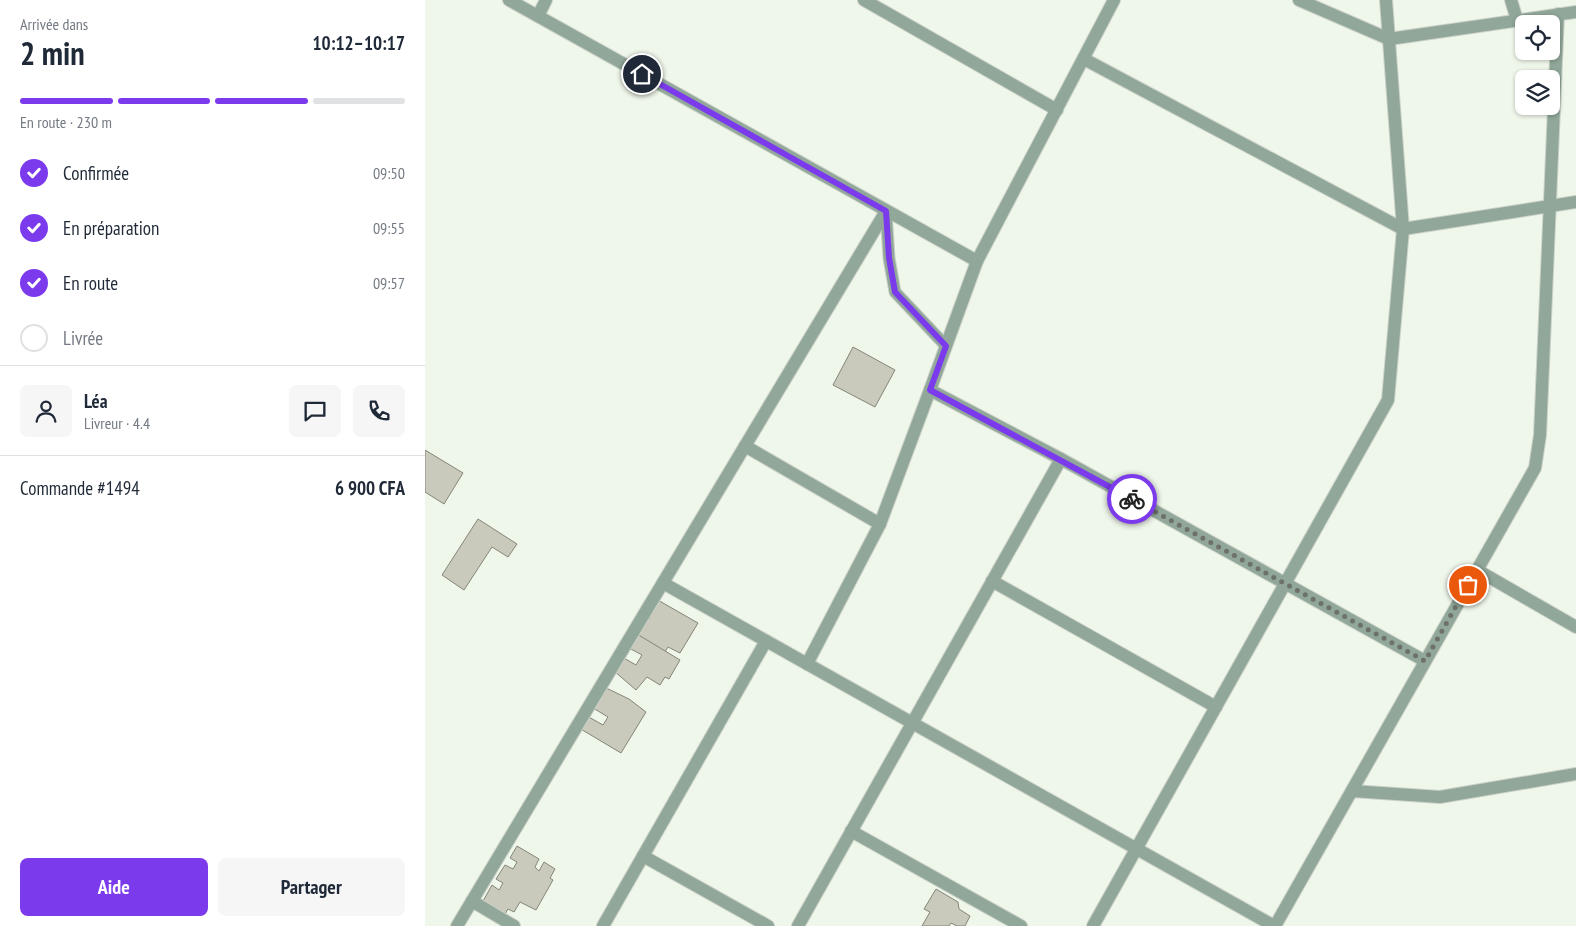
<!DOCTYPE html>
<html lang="fr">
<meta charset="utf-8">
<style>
body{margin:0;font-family:"PT Sans Narrow",sans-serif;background:#f6f6f7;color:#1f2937;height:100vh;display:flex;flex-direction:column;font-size:19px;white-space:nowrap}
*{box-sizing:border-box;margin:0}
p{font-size:16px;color:#747a83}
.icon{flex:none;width:28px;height:28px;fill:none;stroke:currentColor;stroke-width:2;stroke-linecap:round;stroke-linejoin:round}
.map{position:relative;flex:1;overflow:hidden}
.side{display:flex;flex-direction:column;background:#fff;width:425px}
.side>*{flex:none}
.tools{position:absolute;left:1090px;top:15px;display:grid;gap:10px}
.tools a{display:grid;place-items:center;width:45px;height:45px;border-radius:8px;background:#fff;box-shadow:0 1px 4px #0004;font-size:25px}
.pin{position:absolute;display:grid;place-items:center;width:42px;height:42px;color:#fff;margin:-21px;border:2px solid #fff;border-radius:50%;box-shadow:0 1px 5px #0007}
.courier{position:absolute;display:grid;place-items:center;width:50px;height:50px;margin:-25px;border:4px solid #7c3aed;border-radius:50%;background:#fff;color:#222;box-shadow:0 1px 6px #0007}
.overview em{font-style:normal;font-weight:800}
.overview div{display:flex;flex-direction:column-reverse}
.overview{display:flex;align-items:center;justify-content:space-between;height:85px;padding:0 20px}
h1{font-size:32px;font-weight:800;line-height:38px}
.bar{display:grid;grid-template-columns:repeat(4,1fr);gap:8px 5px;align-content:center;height:60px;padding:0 20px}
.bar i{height:6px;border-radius:4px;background:#e0e1e3}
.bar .active{background:#7c3aed}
.bar p{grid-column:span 4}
.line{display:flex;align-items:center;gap:12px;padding:0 20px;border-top:1px solid #e0e1e3}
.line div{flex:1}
.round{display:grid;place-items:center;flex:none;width:52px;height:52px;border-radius:8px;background:#f6f6f7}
ol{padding:0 20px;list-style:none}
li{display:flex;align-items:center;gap:15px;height:55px}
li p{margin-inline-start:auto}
li .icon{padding:5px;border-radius:50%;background:#7c3aed;color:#fff;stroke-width:4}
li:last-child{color:#747a83}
li i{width:28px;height:28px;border:2px solid #e0e1e3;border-radius:50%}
.primary-button{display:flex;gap:10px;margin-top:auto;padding:10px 20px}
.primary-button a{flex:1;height:58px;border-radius:8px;background:#7c3aed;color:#fff;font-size:20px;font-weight:800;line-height:58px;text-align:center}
.primary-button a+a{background:#f6f6f7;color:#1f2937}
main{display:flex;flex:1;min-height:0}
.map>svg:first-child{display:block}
</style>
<main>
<section class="side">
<div class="overview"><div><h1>2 min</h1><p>Arrivée dans</p></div><em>10:12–10:17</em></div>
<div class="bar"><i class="active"></i><i class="active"></i><i class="active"></i><i></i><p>En route · 230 m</p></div>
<ol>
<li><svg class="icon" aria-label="check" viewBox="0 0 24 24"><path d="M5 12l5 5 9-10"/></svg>Confirmée<p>09:50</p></li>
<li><svg class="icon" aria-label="check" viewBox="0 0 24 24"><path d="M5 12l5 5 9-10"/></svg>En préparation<p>09:55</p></li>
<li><svg class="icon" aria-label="check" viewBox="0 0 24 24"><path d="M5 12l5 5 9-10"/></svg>En route<p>09:57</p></li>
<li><i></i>Livrée</li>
</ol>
<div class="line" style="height:90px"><a class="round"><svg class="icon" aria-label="person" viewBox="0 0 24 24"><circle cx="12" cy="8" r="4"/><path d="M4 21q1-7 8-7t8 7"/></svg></a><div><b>Léa</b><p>Livreur · 4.4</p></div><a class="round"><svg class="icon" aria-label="chat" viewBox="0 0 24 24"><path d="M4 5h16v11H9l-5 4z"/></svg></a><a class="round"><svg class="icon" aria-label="phone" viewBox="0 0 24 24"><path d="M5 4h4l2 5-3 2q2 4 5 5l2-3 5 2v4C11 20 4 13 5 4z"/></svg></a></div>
<div class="line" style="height:65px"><div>Commande #1494</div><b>6 900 CFA</b></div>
<div class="primary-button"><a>Aide</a><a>Partager</a></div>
</section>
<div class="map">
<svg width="1151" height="926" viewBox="0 0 1151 926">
<rect width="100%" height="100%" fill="#eff6ea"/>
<!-- building -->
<g fill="#c9c9bc" stroke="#858579">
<polygon points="428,347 470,370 450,407 408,385"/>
<polygon points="0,450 38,473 19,504 0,492"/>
<polygon points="53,519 92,544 83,557 67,547 39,590 17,575"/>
<polygon points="231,599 273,623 255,653 243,647 237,657 214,643 212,636 221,618 224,619 225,617 222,615 224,610 229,610 227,607"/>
<polygon points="212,634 255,660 244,679 240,677 235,685 222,677 211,690 189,671 197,657 211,665 217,655 204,648"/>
<polygon points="177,686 204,699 221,712 196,753 154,728 162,716 178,725 183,717 168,708"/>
<polygon points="92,846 114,859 110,867 114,871 119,862 130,869 125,878 128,880 111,910 95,902 89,912 83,909 80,914 58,901 67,885 74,890 78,883 71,879 80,865 88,869 92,862 85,858"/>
<polygon points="511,889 533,902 534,909 545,916 540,926 532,926 526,923 524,926 497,926 505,912 499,909"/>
</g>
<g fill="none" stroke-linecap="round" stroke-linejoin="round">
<!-- lane casing -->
<g stroke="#cbd1c7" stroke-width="13">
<polyline id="lane" points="461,211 464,258 470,292 521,346"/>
</g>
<!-- street casing -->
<g stroke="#cbd1c7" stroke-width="14">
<g id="street">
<polyline points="84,0 552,261"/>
<polyline points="439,0 632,110"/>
<polyline points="689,0 552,261 505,390 636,459 1000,661"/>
<polyline points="874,0 964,39 1151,12"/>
<polyline points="1086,0 1092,20"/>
<polyline points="113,16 121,0"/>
<polyline points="659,59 978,229 1151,202"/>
<polyline points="320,446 455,524"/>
<polyline points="1052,570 1151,627"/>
<polyline points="567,581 791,707"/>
<polyline points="238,583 849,926"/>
<polyline points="382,664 455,524 505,390"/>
<polyline points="927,791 1015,797 1151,774"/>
<polyline points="426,831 596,926"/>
<polyline points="218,856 343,926"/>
<polyline points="47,901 89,926"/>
<polyline points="32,926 461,211"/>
<polyline points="178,926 341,641"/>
<polyline points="373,926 636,459"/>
<polyline points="668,926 963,400 978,229 961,0"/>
<polyline points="850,926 1110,468 1115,435 1133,14"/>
</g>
</g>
<!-- lane -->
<use href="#lane" stroke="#90a799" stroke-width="11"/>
<!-- street -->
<use href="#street" stroke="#90a799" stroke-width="12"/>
</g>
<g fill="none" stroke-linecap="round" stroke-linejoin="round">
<!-- done -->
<polyline stroke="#6d716a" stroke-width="5" stroke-dasharray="0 9" points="707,499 1000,661 1043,585"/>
<!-- route -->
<polyline stroke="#7c3aed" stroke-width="6" points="217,74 461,211 464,258 470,292 521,346 505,390 707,499"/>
</g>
</svg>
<div class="tools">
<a><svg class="icon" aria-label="locate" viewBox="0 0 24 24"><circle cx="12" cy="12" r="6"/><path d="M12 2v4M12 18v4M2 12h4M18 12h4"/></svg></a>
<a><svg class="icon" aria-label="layers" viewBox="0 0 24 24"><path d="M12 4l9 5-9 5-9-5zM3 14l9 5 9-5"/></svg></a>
</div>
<div class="pin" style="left:1043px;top:585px;background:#ea580c"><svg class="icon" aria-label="bag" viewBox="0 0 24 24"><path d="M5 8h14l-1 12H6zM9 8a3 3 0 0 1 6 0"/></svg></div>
<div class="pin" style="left:217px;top:74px;background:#1f2937"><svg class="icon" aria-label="home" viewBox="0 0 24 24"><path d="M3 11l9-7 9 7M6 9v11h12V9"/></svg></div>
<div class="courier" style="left:707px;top:499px"><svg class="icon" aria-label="bike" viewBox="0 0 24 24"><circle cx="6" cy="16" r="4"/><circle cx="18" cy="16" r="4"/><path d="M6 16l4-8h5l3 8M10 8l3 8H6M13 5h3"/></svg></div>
</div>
</main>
